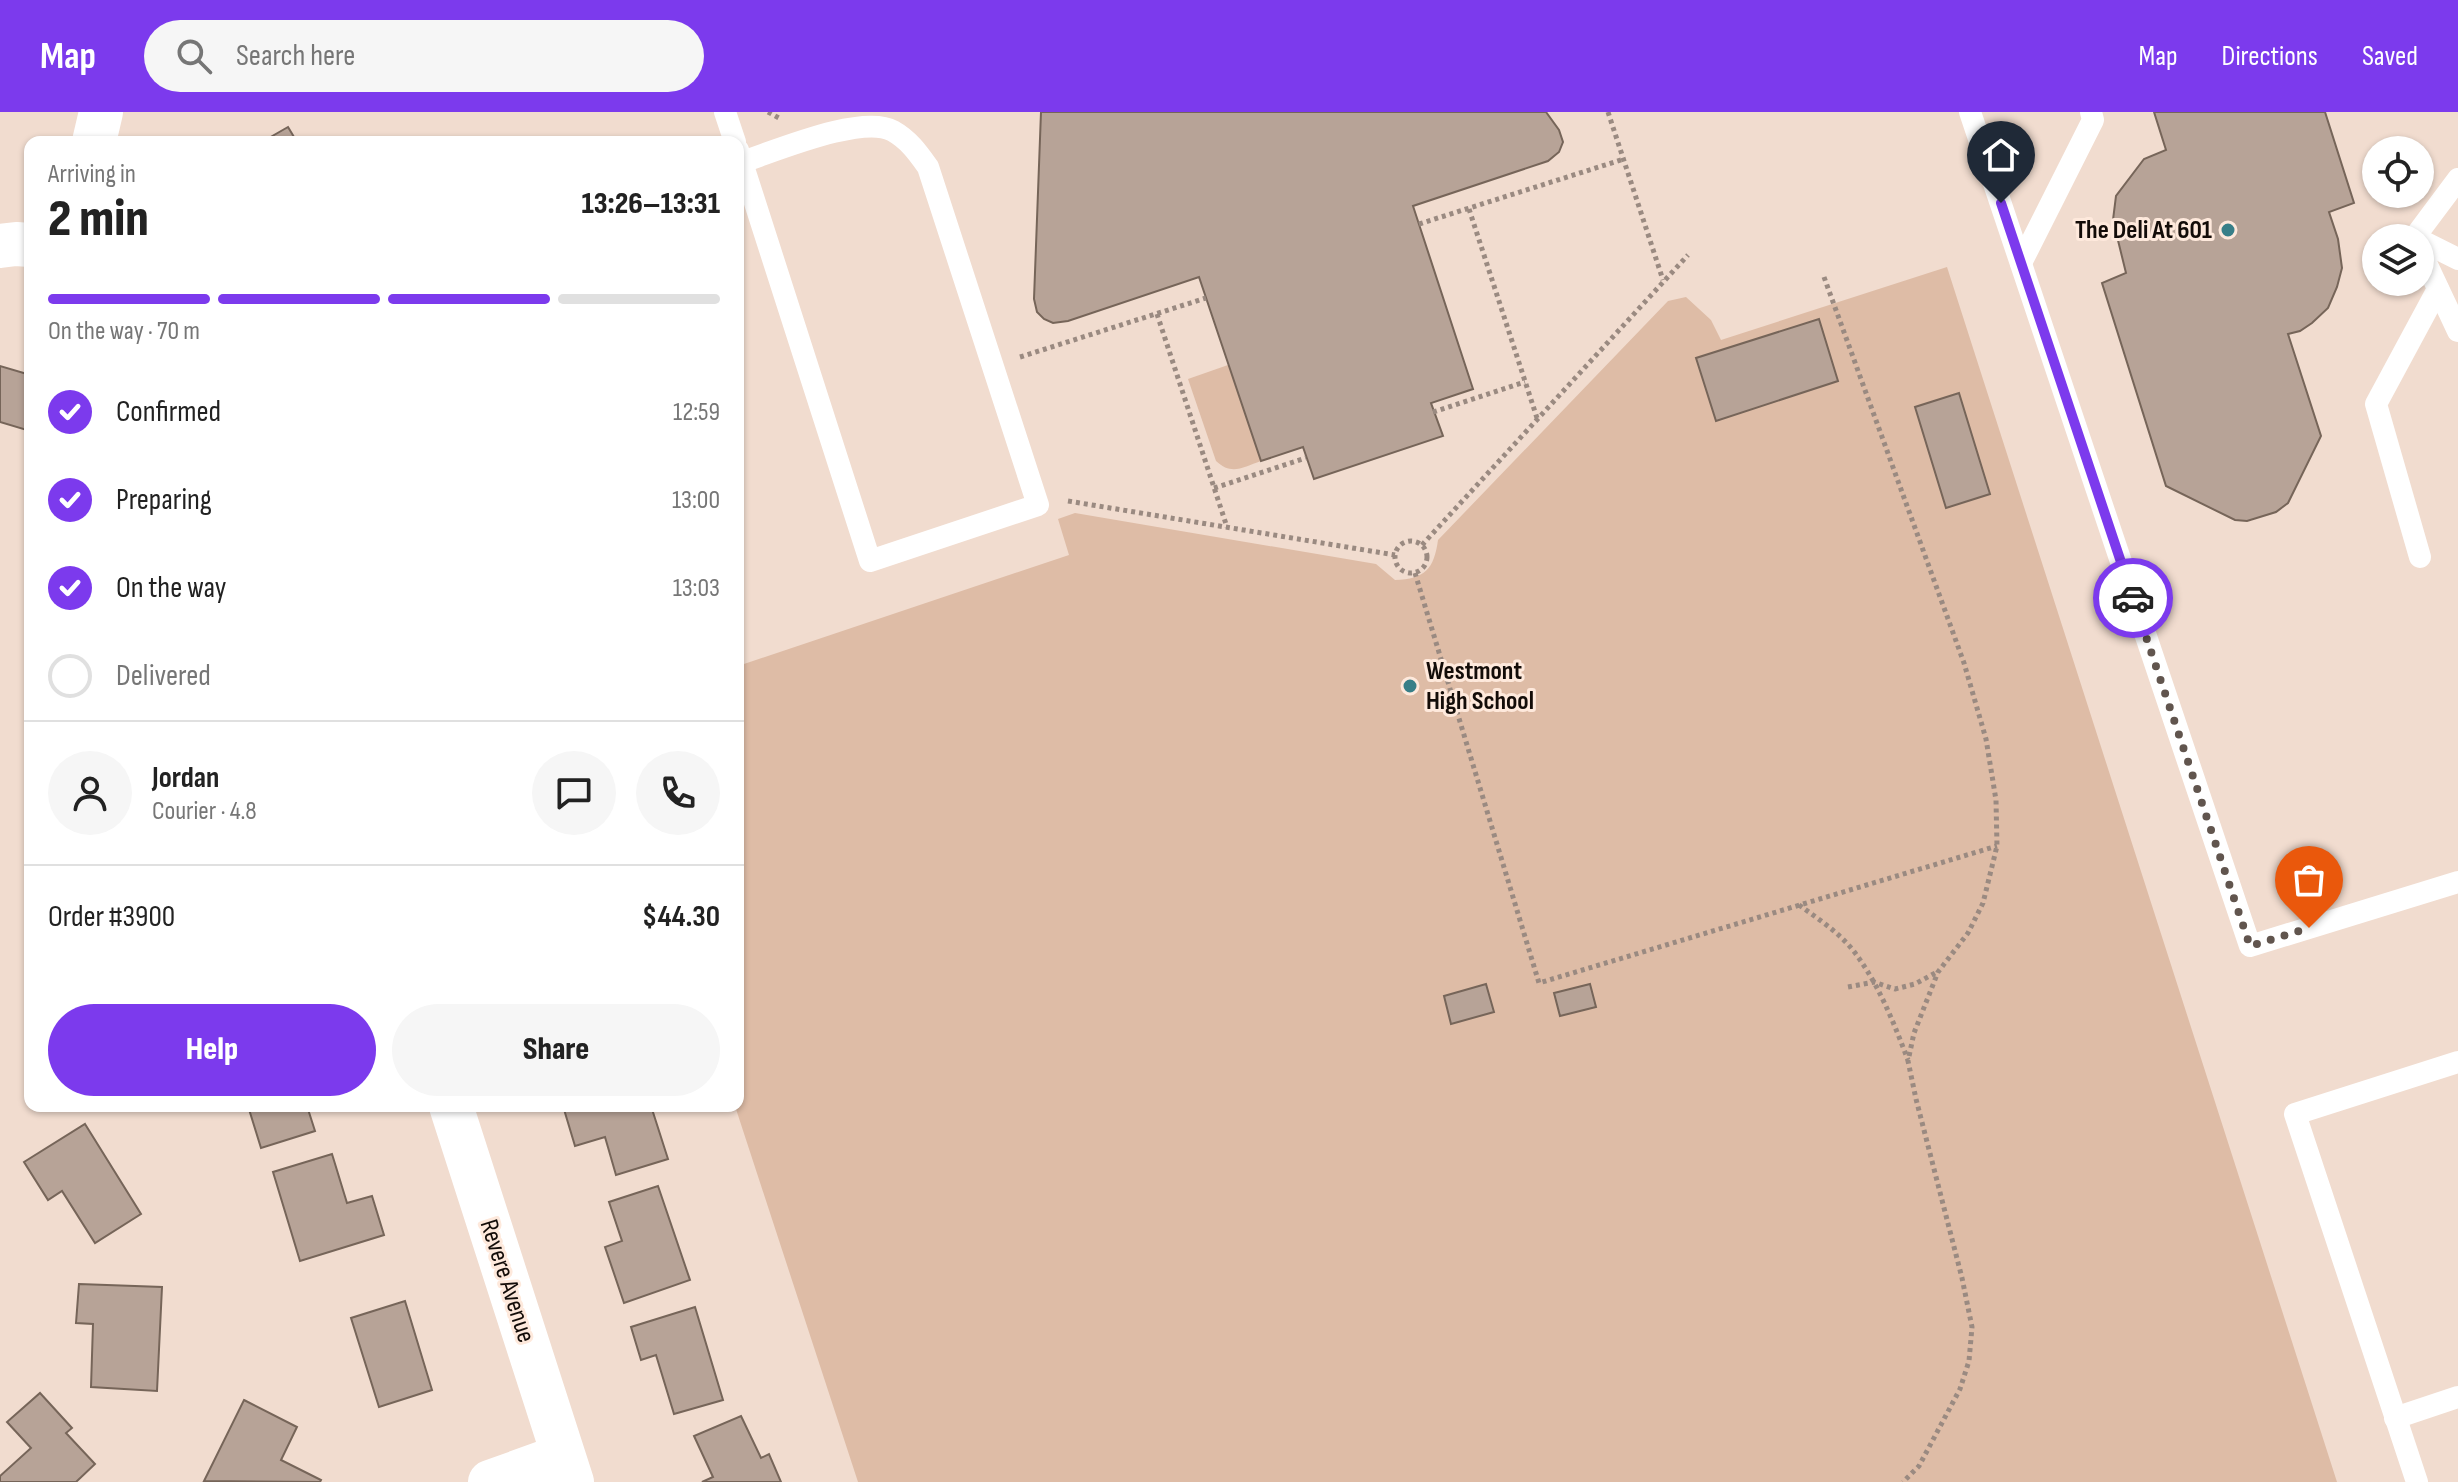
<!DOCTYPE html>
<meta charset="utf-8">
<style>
body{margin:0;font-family:"Sofia Sans Condensed",sans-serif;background:#f6f6f6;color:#222;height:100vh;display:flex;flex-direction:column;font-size:30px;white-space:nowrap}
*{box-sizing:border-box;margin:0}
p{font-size:26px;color:#767676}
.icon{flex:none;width:44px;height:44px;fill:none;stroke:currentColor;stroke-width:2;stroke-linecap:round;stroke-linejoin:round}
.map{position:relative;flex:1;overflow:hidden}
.details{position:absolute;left:24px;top:24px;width:720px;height:976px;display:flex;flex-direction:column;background:#fff;border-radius:16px;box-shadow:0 2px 6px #0004}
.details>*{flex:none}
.tools{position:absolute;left:2362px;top:24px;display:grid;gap:16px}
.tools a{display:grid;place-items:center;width:72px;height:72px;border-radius:50%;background:#fff;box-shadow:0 2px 6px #0004;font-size:40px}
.pin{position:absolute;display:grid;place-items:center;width:68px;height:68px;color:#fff;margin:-82px -34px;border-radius:50% 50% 50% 0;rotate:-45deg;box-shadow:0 0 8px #0007}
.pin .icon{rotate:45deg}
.courier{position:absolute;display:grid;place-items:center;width:80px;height:80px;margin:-40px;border:6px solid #7c3aed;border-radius:50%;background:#fff;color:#222;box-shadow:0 2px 10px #0007}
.headline em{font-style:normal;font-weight:800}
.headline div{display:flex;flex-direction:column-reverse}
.headline{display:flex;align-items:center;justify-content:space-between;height:136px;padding:0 24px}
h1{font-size:52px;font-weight:800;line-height:60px}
.bar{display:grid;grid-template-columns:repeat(4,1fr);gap:12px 8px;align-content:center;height:96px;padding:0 24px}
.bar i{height:10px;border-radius:6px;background:#e0e0e0}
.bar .on{background:#7c3aed}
.bar p{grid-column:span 4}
.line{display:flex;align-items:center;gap:20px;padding:0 24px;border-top:2px solid #e0e0e0}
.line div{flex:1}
.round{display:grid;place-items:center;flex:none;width:84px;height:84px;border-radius:42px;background:#f6f6f6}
ol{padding:0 24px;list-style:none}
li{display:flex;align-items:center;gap:24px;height:88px}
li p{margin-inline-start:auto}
li .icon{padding:8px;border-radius:50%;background:#7c3aed;color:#fff;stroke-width:4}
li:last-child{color:#767676}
li i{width:44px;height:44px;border:4px solid #e0e0e0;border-radius:50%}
.primary-button{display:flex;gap:16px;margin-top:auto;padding:16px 24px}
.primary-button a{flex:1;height:92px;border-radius:48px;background:#7c3aed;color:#fff;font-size:32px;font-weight:800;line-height:92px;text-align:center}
.primary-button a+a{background:#f6f6f6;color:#222}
header{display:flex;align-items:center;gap:48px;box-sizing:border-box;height:112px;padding:0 40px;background:#7c3aed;color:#fff}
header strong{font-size:38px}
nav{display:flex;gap:44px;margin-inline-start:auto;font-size:28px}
.search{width:560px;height:72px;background:#f6f6f6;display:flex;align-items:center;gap:20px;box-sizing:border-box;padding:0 28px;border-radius:44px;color:#767676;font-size:30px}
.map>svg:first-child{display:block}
</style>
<header>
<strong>Map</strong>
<div class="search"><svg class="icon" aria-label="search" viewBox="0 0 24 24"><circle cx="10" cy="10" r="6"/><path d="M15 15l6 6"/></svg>Search here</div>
<nav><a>Map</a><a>Directions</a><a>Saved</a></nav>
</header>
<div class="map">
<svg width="2458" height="1370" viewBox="0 0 2458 1370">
<rect width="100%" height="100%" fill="#f1dccf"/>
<!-- green -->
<g fill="#debca6">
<path d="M1947 155 2337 1370H858L735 994H738V554L1069 443 1058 407 1075 401 1376 452 1395 468C1425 467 1434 457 1438 428L1668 189 1686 185 1711 208 1721 228Z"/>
<path d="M1228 253 1261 349C1243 355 1232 364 1216 349L1188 267Z"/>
</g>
<!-- building -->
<g fill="#b7a397" stroke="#766559" stroke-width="2">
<polygon points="1041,0 1546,0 1559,18 1563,30 1559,40 1548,49 1413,94 1473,277 1431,291 1443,324 1314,367 1303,335 1261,349 1199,165 1068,209 1053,211 1044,207 1037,200 1034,187"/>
<polygon points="2154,0 2325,0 2354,91 2329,100 2338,127 2342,156 2337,175 2328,196 2312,211 2300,219 2288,222 2321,324 2288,391 2276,400 2247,409 2235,408 2166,374 2102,171 2126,161 2113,108 2116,84 2144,47 2166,38"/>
<polygon points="288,15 297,30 262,30"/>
<polygon points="1819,207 1838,269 1716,309 1696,246"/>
<polygon points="30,251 30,319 0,310 0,254 27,262"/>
<polygon points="1959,281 1990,382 1946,396 1915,295"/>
<polygon points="1486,872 1494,900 1451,912 1444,884"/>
<polygon points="1590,872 1596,895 1560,904 1554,881"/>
<polygon points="248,994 307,994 315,1019 261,1036"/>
<polygon points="563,994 651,994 668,1047 616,1063 605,1025 575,1034"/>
<polygon points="85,1012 141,1102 95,1131 62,1079 48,1088 24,1050"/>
<polygon points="332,1042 347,1091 372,1084 384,1123 300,1149 273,1060"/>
<polygon points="658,1074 690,1168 624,1191 605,1135 622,1129 609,1090"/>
<polygon points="79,1172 162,1175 157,1279 91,1275 93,1212 76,1211"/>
<polygon points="405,1189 432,1278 379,1295 351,1206"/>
<polygon points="695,1195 723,1288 674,1302 656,1243 641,1248 631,1215"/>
<polygon points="40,1281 72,1316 66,1321 95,1352 76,1370 0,1370 0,1364 31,1336 7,1310"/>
<polygon points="244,1288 297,1315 281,1348 321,1368 320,1370 204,1369"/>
<polygon points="741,1304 761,1346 769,1342 781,1370 702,1370 713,1365 694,1324"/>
</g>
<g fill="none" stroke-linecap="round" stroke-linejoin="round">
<!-- path -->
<g stroke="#9a8a81" stroke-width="5" stroke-dasharray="4 4" stroke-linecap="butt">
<polyline points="768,0 779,6"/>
<polyline points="1608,0 1663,168"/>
<polyline points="1469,97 1537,306"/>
<polyline points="1419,112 1624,47"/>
<polyline points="1824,165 1964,551 1986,627 1996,688 1997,734 1983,791 1968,821 1938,860 1914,921 1908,949 1916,987 1962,1166 1972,1215 1969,1249 1960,1277 1919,1354 1903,1370"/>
<polyline points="1157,202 1227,415"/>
<polyline points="1020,245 1206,186"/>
<polyline points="1433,300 1525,270"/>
<polyline points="1214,376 1306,346"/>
<polyline points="1068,389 1395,443"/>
<circle cx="1411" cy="445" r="16"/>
<polyline points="1422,433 1688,143"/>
<polyline points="1415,461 1539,871 1997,734"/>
<path d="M1799 793C1817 806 1837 819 1852 837 1878 870 1893 909 1908 948"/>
<polyline points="1848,875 1874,870 1895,877 1915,872 1937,860"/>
</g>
<!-- service -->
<g stroke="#fff" stroke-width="22">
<polyline points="725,0 735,30"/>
<polyline points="1970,0 2250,834 2458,770"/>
<path d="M738 38 870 449 1038 393 928 55C918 41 909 28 893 19 862 2 776 39 742 50"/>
<polyline points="2414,126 2458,67"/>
<polyline points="2420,128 2458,147"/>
<polyline points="2420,138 2458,219"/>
<polyline points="2021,151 2093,8 2091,0"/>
<polyline points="2420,445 2376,292 2438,177"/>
<polyline points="2395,1306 2458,1285"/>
<polyline points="2417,1370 2295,1002 2458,950"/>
</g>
<!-- minor -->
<g stroke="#fff" stroke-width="44">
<polyline points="94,30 101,0"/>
<polyline points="0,134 16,132 30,133"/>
<polyline points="451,994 572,1370"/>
<polyline points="490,1370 562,1344"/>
</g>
</g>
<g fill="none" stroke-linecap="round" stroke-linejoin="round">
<!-- done -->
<polyline stroke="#61554e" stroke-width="8" stroke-dasharray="0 14.4" points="2133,486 2250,834 2309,816"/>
<!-- route -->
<polyline stroke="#7c3aed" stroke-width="10" points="2001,91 2133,486"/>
</g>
<!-- markers -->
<g fill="#387f88" stroke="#fee9dc" stroke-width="3">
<circle cx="2228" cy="118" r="8"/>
<circle cx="1410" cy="574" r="8"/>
</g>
<g text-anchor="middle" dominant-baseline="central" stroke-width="6" stroke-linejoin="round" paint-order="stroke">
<!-- poi labels -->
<g font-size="26" font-weight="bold" fill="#130c08" stroke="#fee9dc" text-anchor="end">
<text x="2212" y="118">The Deli At 601</text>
<text x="1426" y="559" text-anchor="start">Westmont<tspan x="1426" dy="30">High School</tspan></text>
</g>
<!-- street labels -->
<g font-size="26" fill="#130c08" stroke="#fee9dc">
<text transform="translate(507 1169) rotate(72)">Revere Avenue</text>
</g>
</g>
</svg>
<div class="tools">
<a><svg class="icon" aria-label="locate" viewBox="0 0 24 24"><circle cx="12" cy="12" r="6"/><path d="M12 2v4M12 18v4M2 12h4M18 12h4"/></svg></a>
<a><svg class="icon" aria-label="layers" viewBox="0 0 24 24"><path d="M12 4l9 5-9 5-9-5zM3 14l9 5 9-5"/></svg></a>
</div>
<div class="pin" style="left:2309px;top:816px;background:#ea580c"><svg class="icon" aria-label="bag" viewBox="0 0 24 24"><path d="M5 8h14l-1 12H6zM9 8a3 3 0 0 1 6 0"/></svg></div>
<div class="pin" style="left:2001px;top:91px;background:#1f2937"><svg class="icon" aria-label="home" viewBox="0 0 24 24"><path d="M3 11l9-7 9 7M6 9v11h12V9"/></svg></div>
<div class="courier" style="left:2133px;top:486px"><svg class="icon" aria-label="car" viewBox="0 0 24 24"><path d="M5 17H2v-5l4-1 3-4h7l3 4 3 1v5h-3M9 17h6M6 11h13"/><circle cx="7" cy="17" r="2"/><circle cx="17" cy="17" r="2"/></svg></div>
<section class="details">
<div class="headline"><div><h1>2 min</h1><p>Arriving in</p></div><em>13:26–13:31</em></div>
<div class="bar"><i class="on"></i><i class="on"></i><i class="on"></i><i></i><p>On the way · 70 m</p></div>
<ol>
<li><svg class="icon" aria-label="check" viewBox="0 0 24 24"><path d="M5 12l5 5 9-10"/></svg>Confirmed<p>12:59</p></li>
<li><svg class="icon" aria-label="check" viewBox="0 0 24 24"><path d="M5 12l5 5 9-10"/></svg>Preparing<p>13:00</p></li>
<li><svg class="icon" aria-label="check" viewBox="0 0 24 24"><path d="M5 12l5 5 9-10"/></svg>On the way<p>13:03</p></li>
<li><i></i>Delivered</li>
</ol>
<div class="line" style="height:144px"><a class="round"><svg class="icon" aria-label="person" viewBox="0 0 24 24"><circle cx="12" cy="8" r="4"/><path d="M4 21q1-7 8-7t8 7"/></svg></a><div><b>Jordan</b><p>Courier · 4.8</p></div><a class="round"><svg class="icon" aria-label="chat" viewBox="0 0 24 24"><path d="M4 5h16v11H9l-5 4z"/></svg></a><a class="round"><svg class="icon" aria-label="phone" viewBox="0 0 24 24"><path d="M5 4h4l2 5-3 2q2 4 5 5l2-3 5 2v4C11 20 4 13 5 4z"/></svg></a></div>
<div class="line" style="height:104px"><div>Order #3900</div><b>$44.30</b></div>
<div class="primary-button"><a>Help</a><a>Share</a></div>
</section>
</div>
